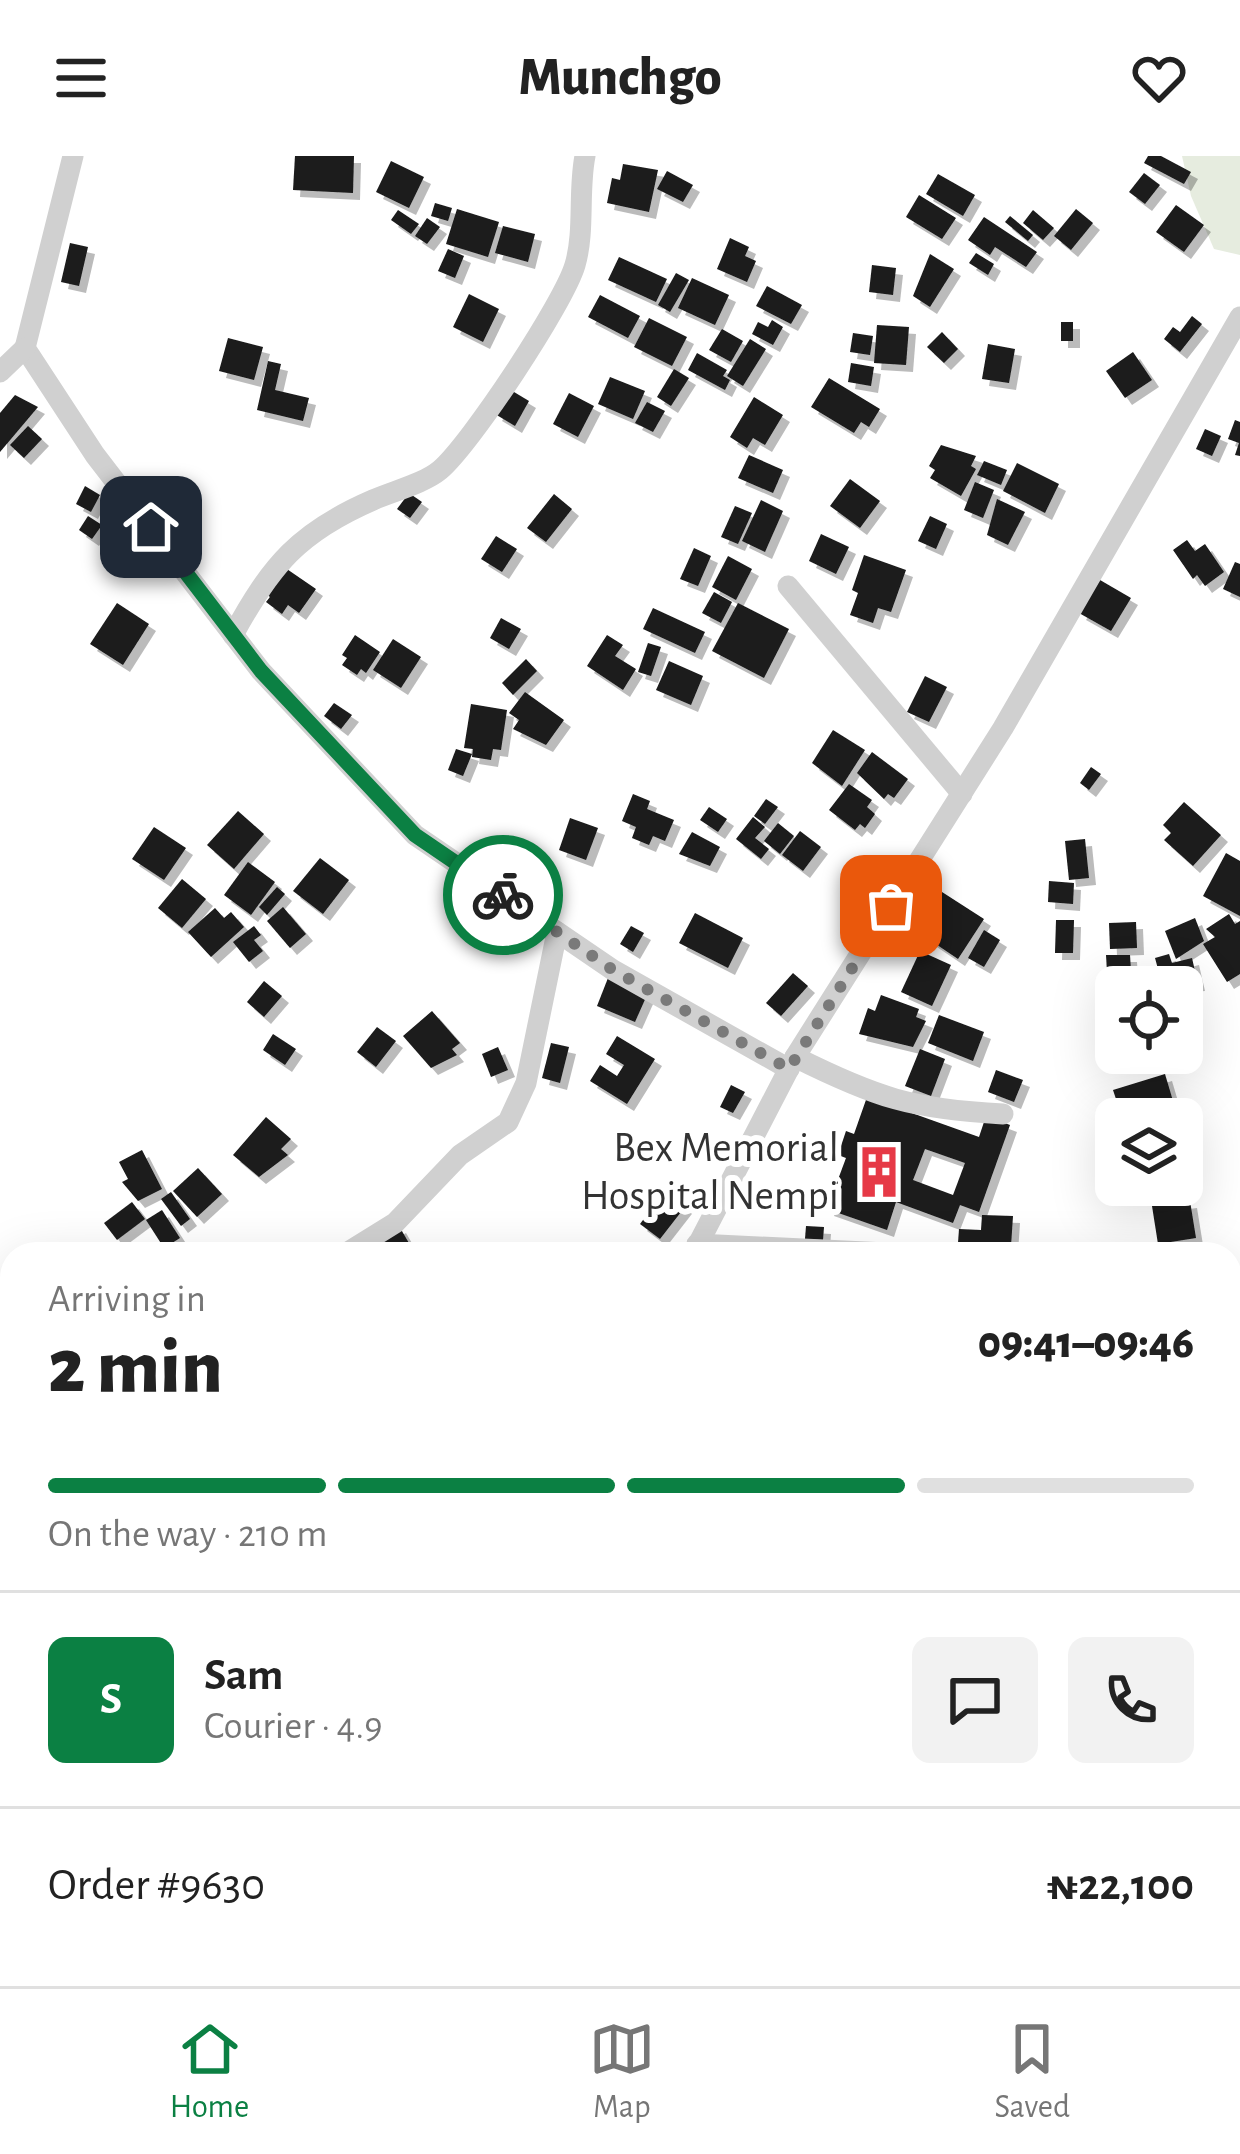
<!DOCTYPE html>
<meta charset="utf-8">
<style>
body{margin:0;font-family:"Alegreya Sans",sans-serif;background:#f2f2f2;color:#222;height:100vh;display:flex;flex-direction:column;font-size:45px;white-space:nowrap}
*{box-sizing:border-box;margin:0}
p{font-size:39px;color:#767676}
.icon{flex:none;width:66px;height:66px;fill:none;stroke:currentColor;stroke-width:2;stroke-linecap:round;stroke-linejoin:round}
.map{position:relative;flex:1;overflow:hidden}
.details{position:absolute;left:0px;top:1086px;width:1242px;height:744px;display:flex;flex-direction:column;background:#fff;border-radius:36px 36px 0 0;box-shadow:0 12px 48px #0002}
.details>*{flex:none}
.fabs{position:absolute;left:1095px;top:810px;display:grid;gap:24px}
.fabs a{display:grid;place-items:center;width:108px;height:108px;border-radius:18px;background:#fff;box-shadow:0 12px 48px #0002;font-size:60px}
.pin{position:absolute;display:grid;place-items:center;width:102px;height:102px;color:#fff;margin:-51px;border-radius:24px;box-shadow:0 6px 18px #0006}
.courier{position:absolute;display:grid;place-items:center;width:120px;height:120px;margin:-60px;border:9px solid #0b8043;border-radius:50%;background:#fff;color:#222;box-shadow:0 3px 15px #0007}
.headline em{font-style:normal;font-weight:800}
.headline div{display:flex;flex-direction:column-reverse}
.headline{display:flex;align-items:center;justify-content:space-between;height:204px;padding:0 48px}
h1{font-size:78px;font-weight:800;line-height:90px}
.bar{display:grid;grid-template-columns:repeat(4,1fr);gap:18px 12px;align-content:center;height:144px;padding:0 48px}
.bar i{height:15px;border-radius:9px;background:#e0e0e0}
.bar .active{background:#0b8043}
.bar p{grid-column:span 4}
.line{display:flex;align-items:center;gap:30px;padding:0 48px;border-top:3px solid #e0e0e0}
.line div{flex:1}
.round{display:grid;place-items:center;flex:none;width:126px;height:126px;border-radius:18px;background:#f2f2f2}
header{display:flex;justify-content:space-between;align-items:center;height:156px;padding:0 48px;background:#fff;font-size:54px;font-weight:800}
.menu{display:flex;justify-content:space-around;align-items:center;height:168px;border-top:3px solid #e0e0e0;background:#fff;font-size:33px;color:#767676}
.menu a{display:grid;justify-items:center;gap:6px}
.menu .active{color:#0b8043}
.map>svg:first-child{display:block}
</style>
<header><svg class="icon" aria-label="menu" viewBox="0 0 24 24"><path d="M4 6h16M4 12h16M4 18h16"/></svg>Munchgo<svg class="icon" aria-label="heart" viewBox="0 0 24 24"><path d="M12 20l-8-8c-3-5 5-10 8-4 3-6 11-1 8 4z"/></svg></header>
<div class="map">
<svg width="1240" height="1830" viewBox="0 0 1240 1830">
<defs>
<filter id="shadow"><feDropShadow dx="7" dy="7" stdDeviation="0" flood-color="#0004"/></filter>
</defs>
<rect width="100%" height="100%" fill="#fff"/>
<!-- green -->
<polygon fill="#e6ecdf" points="1182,0 1240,0 1240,99 1214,93 1191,40"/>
<!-- building -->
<g fill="#1a1a1a" fill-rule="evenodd" filter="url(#shadow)">
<polygon points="295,0 354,0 353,37 293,34"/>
<polygon points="1148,0 1161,0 1191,16 1184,28 1144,7"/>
<polygon points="391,5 424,21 409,52 376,36"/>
<polygon points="623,8 658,14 649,56 607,47 612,22 620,24"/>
<polygon points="667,15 693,29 683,46 657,33"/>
<polygon points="1144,17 1160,29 1145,48 1129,36"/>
<polygon points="938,18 975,39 963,60 926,38"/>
<polygon points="919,39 956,62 942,83 906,61"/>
<polygon points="435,47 452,52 448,65 431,60"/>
<polygon points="1176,49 1204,69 1184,96 1156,76"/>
<polygon points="457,53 499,66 488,101 446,88"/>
<polygon points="1076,53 1093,67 1071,94 1054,80"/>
<polygon points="398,54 419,68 411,78 391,64"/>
<polygon points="1033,54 1054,72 1043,84 1023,67"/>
<polygon points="1010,60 1033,79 1028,85 1005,66"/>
<polygon points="984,61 1037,96 1026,111 995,91 990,99 968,84"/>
<polygon points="427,62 440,71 427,88 415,80"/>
<polygon points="503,70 535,78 528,106 495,97"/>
<polygon points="730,82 749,91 745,100 756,105 747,126 717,113"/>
<polygon points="70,87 88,91 79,130 61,126"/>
<polygon points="448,93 464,100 455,122 438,115"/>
<polygon points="976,97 994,108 988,119 969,107"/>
<polygon points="930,98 954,113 930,151 913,140"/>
<polygon points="619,101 667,123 656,146 608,124"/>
<polygon points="872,109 896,112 893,139 869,136"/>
<polygon points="676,117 689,124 670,156 658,149"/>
<polygon points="692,122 729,139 715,169 678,152"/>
<polygon points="767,130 802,149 791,168 756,150"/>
<polygon points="469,138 499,153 483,186 453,171"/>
<polygon points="600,139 640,160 628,182 588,161"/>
<polygon points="1192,160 1202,168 1180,196 1164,183 1173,171 1180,176"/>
<polygon points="649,162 687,181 672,210 634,191"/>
<polygon points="772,164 783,171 773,189 752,178 758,166 768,171"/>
<rect x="1061" y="166" width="12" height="19"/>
<polygon points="877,169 909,171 906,209 874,207"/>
<polygon points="722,173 743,185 731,206 709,194"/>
<polygon points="942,176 958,193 944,207 927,191"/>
<polygon points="853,177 873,180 870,199 850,196"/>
<polygon points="228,182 263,191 254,224 219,215"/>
<polygon points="750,183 766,193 743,230 727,220"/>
<polygon points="988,188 1015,193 1009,227 982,223"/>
<polygon points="1133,196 1152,224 1125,242 1106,215"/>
<polygon points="697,197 727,214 723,220 730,224 725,234 688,214"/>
<polygon points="268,205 281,208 275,234 309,242 303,265 257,254"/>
<polygon points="851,207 874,211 871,230 848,226"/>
<polygon points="674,213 689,222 671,250 657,241"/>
<polygon points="610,221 645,235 633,263 598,248"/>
<polygon points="829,222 880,253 869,271 861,266 854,277 811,251"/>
<polygon points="509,233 529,245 515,270 495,258"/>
<polygon points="569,237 594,250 578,281 553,268"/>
<polygon points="15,239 38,251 0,296 0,257"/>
<polygon points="754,241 783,259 765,289 753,282 747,292 730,281"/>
<polygon points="647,246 665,255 653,276 635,267"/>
<polygon points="1235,264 1240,266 1240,300 1235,299 1239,287 1228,283"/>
<polygon points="28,270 42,283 24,302 10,289"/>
<polygon points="1205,273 1221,280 1212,300 1196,293"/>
<polygon points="941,289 976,300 971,310 976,313 961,340 930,322 935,314 929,310"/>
<polygon points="749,299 783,314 773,337 738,322"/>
<polygon points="984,305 1007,314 1001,329 977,319"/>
<polygon points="1017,307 1059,328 1045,357 1003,335"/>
<polygon points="850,323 880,345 860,372 830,350"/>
<polygon points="975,326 994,334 983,362 964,354"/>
<polygon points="85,330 100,339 91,356 76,348"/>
<polygon points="409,337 422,346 410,362 397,353"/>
<polygon points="554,338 572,353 546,386 527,372"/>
<polygon points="997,343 1025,356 1008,389 987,379"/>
<polygon points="761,344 783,355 765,396 742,385"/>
<polygon points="735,350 752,357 738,388 721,381"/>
<polygon points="88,360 102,369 92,383 79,374"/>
<polygon points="930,360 947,368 936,393 918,385"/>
<polygon points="821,378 849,391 836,418 809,405"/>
<polygon points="496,380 517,393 502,416 481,403"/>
<polygon points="1187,384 1195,395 1205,388 1224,416 1205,430 1197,419 1193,423 1173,394"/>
<polygon points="694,392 711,400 698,430 680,423"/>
<polygon points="864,399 906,414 891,456 878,452 873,467 850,459 858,437 852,434"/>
<polygon points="728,400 752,413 736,444 712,431"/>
<polygon points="1235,406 1240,408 1240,441 1223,433"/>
<polygon points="281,409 316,433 299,457 288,449 282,458 266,446 270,441 262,435"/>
<polygon points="1100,424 1131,442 1111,475 1079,457"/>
<polygon points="714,436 732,446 721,467 702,457"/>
<polygon points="117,447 149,468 123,509 90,488"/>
<polygon points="738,447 789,473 764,522 712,495"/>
<polygon points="653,452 705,476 695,497 643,473"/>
<polygon points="501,462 521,473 509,493 490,482"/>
<polygon points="355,479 380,496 366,517 361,513 357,519 342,509 347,502 342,499"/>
<polygon points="607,479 623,489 615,500 636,513 623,534 587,510"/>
<polygon points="393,483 421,501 401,532 373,514"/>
<polygon points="648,487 661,491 651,520 638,516"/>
<polygon points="526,503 537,515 513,539 502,527"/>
<polygon points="669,505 703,520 691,549 656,534"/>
<polygon points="925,520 947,531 929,566 907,556"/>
<polygon points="525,536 564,564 546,589 513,573 519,564 509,557"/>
<polygon points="334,547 352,559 341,573 324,560"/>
<polygon points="471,548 507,554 501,594 493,593 491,604 472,601 473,593 464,592"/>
<polygon points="833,574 865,594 842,630 812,607"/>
<polygon points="456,593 472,598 463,620 448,614"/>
<polygon points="872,596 908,623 894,642 888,638 884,643 857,617"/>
<polygon points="1091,611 1101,618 1089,634 1080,627"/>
<polygon points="849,628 872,644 867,651 875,658 865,672 860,668 855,674 829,654"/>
<polygon points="633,638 650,645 647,653 674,664 665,685 653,680 649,689 632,682 636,671 622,665"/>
<polygon points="766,643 778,651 765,668 754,660"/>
<polygon points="1184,646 1221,679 1193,710 1164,684 1171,677 1163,669"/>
<polygon points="709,651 727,663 718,676 700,664"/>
<polygon points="238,655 264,678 234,713 207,689"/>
<polygon points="753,661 765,671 755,682 769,693 761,703 736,683"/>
<polygon points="570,662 598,672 586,704 559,694"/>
<polygon points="778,667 794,680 780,698 764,685"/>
<polygon points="154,671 186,692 164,724 132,703"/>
<polygon points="800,675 821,691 803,715 782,699"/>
<polygon points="692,676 720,691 710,710 679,698"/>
<polygon points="1085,683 1089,722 1069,724 1065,685"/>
<polygon points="1226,697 1240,705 1240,760 1203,740"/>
<polygon points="320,702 349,724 323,758 293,735"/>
<polygon points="248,706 275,726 251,759 224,739"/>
<polygon points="182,723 206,743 182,772 158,752"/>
<polygon points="1049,725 1074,727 1073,748 1048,746"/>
<polygon points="277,731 285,738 267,759 259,751"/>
<polygon points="942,736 984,763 958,803 924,780 931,769 924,764"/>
<polygon points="283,751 306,778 290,792 267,765"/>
<polygon points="215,752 224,762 231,756 244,771 211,801 188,776"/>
<polygon points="695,757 743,782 728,812 679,787"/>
<polygon points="1229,758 1235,768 1240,765 1240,818 1227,826 1203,788 1215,781 1206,773"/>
<polygon points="1195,762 1204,785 1176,803 1165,775"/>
<polygon points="1056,764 1074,764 1073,797 1055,797"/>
<polygon points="1136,766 1137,792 1110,793 1109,767"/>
<polygon points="254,770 261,779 254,784 263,795 249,806 233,786"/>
<polygon points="631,770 644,777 633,796 620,788"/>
<polygon points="984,774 1000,784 984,811 968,802"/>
<polygon points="920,795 951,809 932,850 901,836"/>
<polygon points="1169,798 1172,807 1192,802 1198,828 1163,831 1155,802"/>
<polygon points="1106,799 1130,799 1131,815 1107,816"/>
<polygon points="1151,811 1156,831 1134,831 1131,820"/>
<polygon points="793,817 808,830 781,860 766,847"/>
<polygon points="608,822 647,839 635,866 597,850"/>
<polygon points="264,825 282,840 264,861 247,846"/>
<polygon points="881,839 919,853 916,861 926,865 913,891 859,878 868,852 875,855"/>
<polygon points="432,855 460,887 452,893 457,899 431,912 403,880"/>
<polygon points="939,859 984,876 973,905 928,887"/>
<polygon points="377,871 396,885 376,911 357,896"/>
<polygon points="273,878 296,893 285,909 263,894"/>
<polygon points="617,880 655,903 627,948 590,925 600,909 617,920 624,909 606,898"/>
<polygon points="551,887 569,891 560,927 542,922"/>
<polygon points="498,891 508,914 491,921 482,898"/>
<polygon points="920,893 945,903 931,940 905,930"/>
<polygon points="996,914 1023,924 1014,946 988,936"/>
<polygon points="1165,918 1173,945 1122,961 1113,934"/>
<polygon points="731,929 745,936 733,957 720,951"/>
<path d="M867 941 979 981 986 960 1010 969 979 1056 960 1049 953 1067 896 1046 887 1074 827 1053 846 1002 838 999 846 975 854 978ZM925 993 965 1007 953 1039 913 1024Z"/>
<polygon points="266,961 291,983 281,993 288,999 259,1021 233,999"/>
<polygon points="142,994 162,1033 138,1045 122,1026 128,1023 119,1006"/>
<polygon points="198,1012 222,1038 197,1061 173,1035"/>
<polygon points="668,1031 688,1047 660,1083 640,1068"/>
<polygon points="171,1036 190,1063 181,1070 161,1043"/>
<polygon points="1190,1045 1196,1082 1158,1088 1152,1050"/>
<polygon points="132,1046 145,1063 117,1084 104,1067"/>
<polygon points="162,1054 180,1082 164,1092 146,1064"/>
<polygon points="982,1059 1013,1060 1011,1090 958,1087 959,1073 981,1074"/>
<polygon points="399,1070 413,1094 374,1098 369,1088"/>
<polygon points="806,1070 824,1071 823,1084 805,1083"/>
<polygon points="0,1468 12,1484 12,1506 0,1515"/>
<polygon points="12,1557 12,1601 0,1592 0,1572"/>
<polygon points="1240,1735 1240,1774 1230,1763 1230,1744"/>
<polygon points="1230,1772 1240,1789 1235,1806 1230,1797"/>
<polygon points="429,1818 453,1818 452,1830 428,1830"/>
<polygon points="891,1818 919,1818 924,1822 916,1830 880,1830"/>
</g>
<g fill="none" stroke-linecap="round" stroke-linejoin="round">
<!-- minor -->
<g stroke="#d0d0d0" stroke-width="21">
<polyline points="73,0 25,192 95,299 261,515 415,679 613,814 789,913"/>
<polyline points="0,216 25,192"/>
<polyline points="788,430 962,638"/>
<path d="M233 479C271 409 299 376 373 344 393 335 423 328 440 314 470 289 564 147 575 109 585 75 578 35 585 0"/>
<path d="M795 901C877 942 912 953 1003 958"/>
<polyline points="697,1088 907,1098"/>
<polyline points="345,1098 395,1067 460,999 508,966 526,927 557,776"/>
<polyline points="693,1098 795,901 1003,572 1240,161"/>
<polyline points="0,1372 12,1345"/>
<polyline points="0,1772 12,1772"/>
<polyline points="310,1818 326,1830"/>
<polyline points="636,1818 657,1830"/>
<polyline points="1136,1818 1140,1830"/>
<polyline points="367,1830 372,1818"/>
<polyline points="543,1830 556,1818"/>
</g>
</g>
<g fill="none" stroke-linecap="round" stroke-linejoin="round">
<!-- done -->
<polyline stroke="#7a7a7a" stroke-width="12" stroke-dasharray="0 21.6" points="503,739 613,814 789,913 891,750"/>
<!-- route -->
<polyline stroke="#0b8043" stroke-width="15" points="151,371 261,515 415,679 503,739"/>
</g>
<!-- icons -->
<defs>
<g id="building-bare" transform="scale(4.14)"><path d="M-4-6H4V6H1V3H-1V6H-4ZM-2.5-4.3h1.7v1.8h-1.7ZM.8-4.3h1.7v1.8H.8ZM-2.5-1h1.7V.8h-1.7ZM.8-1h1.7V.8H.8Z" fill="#e63946" stroke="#fff" stroke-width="2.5" paint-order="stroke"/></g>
</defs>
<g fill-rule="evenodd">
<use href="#building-bare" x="879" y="1016"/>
</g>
<g text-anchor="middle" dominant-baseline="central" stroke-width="12" stroke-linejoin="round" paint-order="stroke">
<!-- poi labels -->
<g font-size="42" fill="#333" stroke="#fff" text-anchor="end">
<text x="839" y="992">Bex Memorial<tspan x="839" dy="48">Hospital Nempi</tspan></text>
</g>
</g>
</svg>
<div class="fabs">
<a><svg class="icon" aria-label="locate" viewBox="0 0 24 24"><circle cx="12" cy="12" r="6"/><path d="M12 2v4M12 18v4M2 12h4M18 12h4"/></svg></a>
<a><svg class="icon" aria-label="layers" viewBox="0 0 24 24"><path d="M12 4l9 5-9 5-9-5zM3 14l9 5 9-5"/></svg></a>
</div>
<div class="pin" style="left:891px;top:750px;background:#ea580c"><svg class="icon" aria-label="bag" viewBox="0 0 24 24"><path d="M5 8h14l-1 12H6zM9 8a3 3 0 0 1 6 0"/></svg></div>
<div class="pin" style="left:151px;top:371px;background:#1f2937"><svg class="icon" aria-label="home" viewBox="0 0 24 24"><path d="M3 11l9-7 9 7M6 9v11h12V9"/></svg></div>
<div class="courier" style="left:503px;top:739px"><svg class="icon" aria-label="bike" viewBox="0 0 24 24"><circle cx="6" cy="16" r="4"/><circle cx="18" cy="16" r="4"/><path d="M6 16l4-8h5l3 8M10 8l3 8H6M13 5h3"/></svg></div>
<section class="details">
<div class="headline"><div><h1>2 min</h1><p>Arriving in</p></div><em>09:41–09:46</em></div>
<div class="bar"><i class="active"></i><i class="active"></i><i class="active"></i><i></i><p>On the way · 210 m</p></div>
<div class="line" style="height:216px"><b class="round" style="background:#0b8043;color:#fff">S</b><div><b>Sam</b><p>Courier · 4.9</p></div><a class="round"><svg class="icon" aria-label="chat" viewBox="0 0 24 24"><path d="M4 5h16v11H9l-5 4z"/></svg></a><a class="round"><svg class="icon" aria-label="phone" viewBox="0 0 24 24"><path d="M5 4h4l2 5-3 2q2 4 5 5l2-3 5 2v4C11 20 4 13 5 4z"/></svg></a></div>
<div class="line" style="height:156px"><div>Order #9630</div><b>₦22,100</b></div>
</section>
</div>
<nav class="menu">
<a class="active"><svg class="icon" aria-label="home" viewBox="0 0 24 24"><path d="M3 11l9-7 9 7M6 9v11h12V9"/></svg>Home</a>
<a><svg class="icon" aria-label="map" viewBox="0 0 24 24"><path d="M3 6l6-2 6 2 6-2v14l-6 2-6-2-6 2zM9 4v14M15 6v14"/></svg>Map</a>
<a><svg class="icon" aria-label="saved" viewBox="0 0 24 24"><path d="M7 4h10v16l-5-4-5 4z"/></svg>Saved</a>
</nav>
